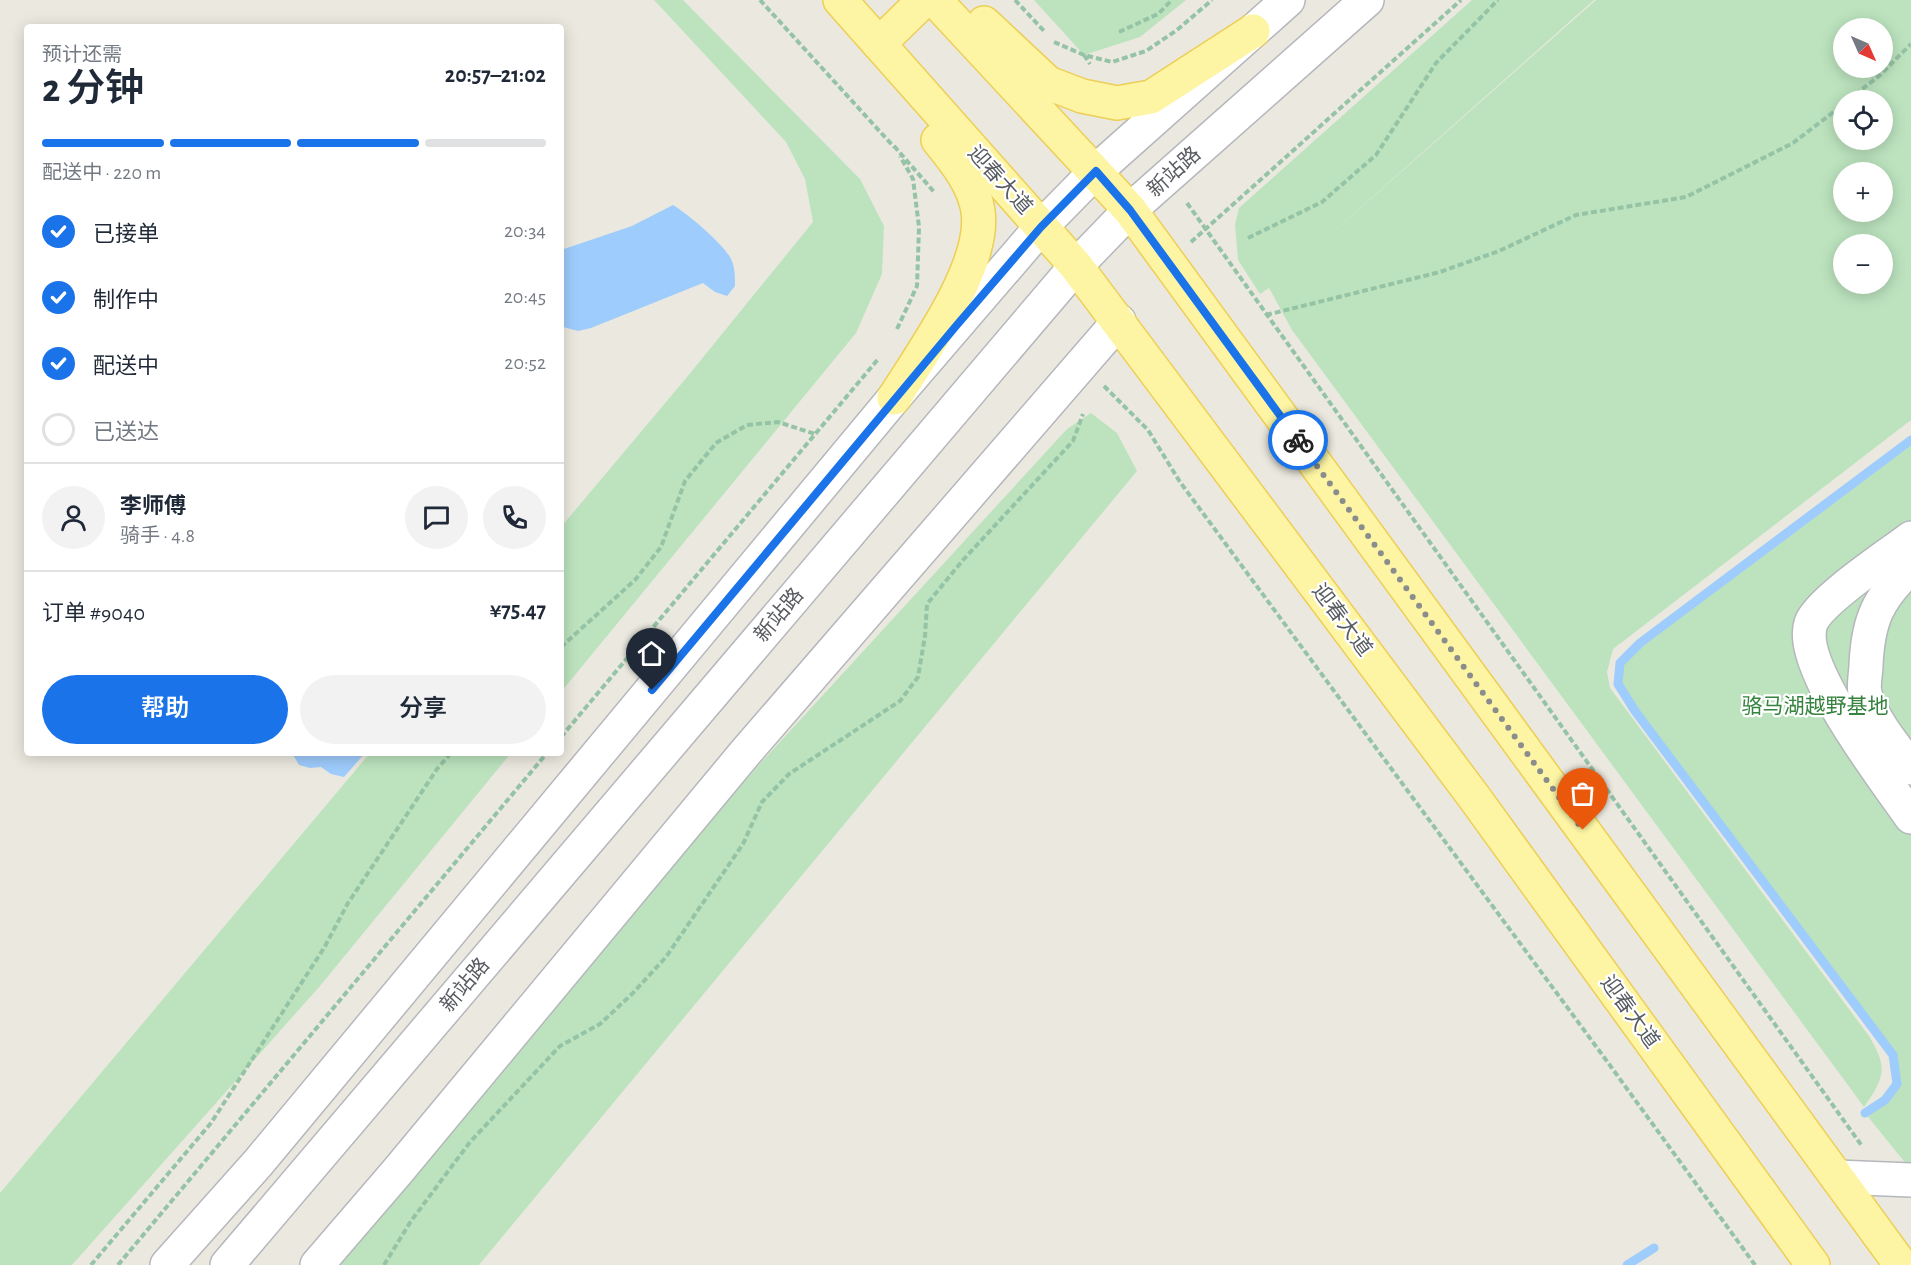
<!DOCTYPE html>
<html lang="zh">
<meta charset="utf-8">
<style>
body{margin:0;font-family:"Alegreya Sans","Noto Sans SC",sans-serif;background:#f2f2f3;color:#1f2937;height:100vh;display:flex;flex-direction:column;font-size:22px;white-space:nowrap}
*{box-sizing:border-box;margin:0}
p{font-size:20px;color:#747a83}
.icon{flex:none;width:33px;height:33px;fill:none;stroke:currentColor;stroke-width:2;stroke-linecap:round;stroke-linejoin:round}
.map{position:relative;flex:1;overflow:hidden}
.side{position:absolute;left:24px;top:24px;width:540px;height:732px;display:flex;flex-direction:column;background:#fff;border-radius:6px;box-shadow:0 3px 15px #0003}
.side>*{flex:none}
.needle{width:39px;rotate:135deg}
.buttons{position:absolute;left:1833px;top:18px;display:grid;gap:12px}
.buttons a{display:grid;place-items:center;width:60px;height:60px;border-radius:50%;background:#fff;box-shadow:0 3px 15px #0003;font-size:30px}
.pin{position:absolute;display:grid;place-items:center;width:51px;height:51px;color:#fff;margin:-62px -26px;border-radius:50% 50% 50% 0;rotate:-45deg;box-shadow:0 0 6px #0007}
.pin .icon{rotate:45deg}
.courier{position:absolute;display:grid;place-items:center;width:60px;height:60px;margin:-30px;border:4px solid #1a73e8;border-radius:50%;background:#fff;color:#222;box-shadow:0 2px 8px #0007}
.head em{font-style:normal;font-weight:600}
.head div{display:flex;flex-direction:column-reverse}
.head{display:flex;align-items:center;justify-content:space-between;height:102px;padding:0 18px}
h1{font-size:39px;font-weight:600;line-height:45px}
.bar{display:grid;grid-template-columns:repeat(4,1fr);gap:9px 6px;align-content:center;height:72px;padding:0 18px}
.bar i{height:8px;border-radius:4px;background:#e0e1e3}
.bar .selected{background:#1a73e8}
.bar p{grid-column:span 4}
.line{display:flex;align-items:center;gap:15px;padding:0 18px;border-top:2px solid #e0e1e3}
.line div{flex:1}
.round{display:grid;place-items:center;flex:none;width:63px;height:63px;border-radius:32px;background:#f2f2f3}
ol{padding:0 18px;list-style:none}
li{display:flex;align-items:center;gap:18px;height:66px}
li p{margin-inline-start:auto}
li .icon{padding:6px;border-radius:50%;background:#1a73e8;color:#fff;stroke-width:4}
li:last-child{color:#747a83}
li i{width:33px;height:33px;border:3px solid #e0e1e3;border-radius:50%}
.primary-button{display:flex;gap:12px;margin-top:auto;padding:12px 18px}
.primary-button a{flex:1;height:69px;border-radius:36px;background:#1a73e8;color:#fff;font-size:24px;font-weight:600;line-height:69px;text-align:center}
.primary-button a+a{background:#f2f2f3;color:#1f2937}
.map>svg:first-child{display:block}
</style>
<div class="map">
<svg width="1911" height="1265" viewBox="0 0 1911 1265">
<rect width="100%" height="100%" fill="#ebe9df"/>
<!-- green -->
<g fill="#bce3be" fill-rule="evenodd">
<polygon points="654,0 683,0 860,179 884,226 882,274 856,333 561,692 561,527 687,377 813,222 805,179 786,142"/>
<polygon points="1034,0 1186,0 1140,37 1084,55"/>
<path d="M1472 0H1594L1298 263 1596 0H1911V420L1613 649 1607 672 1610 688 1869 1036C1888 1068 1885 1077 1864 1107L1292 330 1269 288 1260 294 1238 260 1235 225 1239 208ZM1882 28V68H1844V28ZM1882 100V140H1844V100ZM1844 172H1882V212H1844ZM1882 244V284H1844V244Z"/>
<polygon points="1091,413 1117,433 1137,471 479,1265 333,1265 757,767 1067,429"/>
<polygon points="1911,440 1911,1170 1865,1113 1885,1100 1897,1085 1893,1055 1635,711 1618,684 1620,663 1640,643"/>
<polygon points="370,753 511,753 320,986 72,1265 0,1265 0,1193"/>
</g>
<!-- water -->
<g fill="#9eccfc">
<path d="M673 205C689 215 720 241 730 257 735 265 735 276 735 286L727 296 715 292 703 283 591 328 578 331 563 327 561 325V250L632 226Z"/>
<polygon points="292,753 365,753 344,777 331,774 321,767 310,768 299,765"/>
</g>
<g fill="none" stroke-linecap="round" stroke-linejoin="round">
<!-- stream -->
<g stroke="#9eccfc" stroke-width="9">
<polyline points="1865,1113 1885,1100 1897,1084 1893,1055 1635,711 1618,684 1620,663 1640,643 1911,440"/>
<polyline points="1627,1265 1654,1248"/>
</g>
<!-- minor casing -->
<g stroke="#b5b7bc" stroke-width="36">
<g id="minor">
<path d="M1911 538C1889 555 1820 600 1811 623 1796 665 1886 781 1911 817"/>
<path d="M1911 567C1878 598 1868 620 1866 665 1866 673 1863 685 1865 693 1871 718 1895 747 1911 768"/>
<polyline points="1837,1177 1911,1180"/>
<polyline points="167,1265 258,1163 894,398 1041,227 1096,171 1288,0"/>
<polyline points="227,1265 1076,266 1130,210 1367,0"/>
<polyline points="317,1265 397,1172 745,753 1119,321"/>
</g>
</g>
<!-- major casing -->
<g stroke="#edce57" stroke-width="36">
<g id="major">
<polyline points="840,0 1076,266 1474,797 1813,1265"/>
<polyline points="935,0 1130,210 1901,1265"/>
<polyline points="984,23 1048,83 1082,96 1117,103 1151,97 1253,31"/>
<polyline points="879,44 924,0"/>
<path d="M894 398C922 353 986 266 978 211 974 184 955 161 938 140"/>
</g>
</g>
<!-- path -->
<g stroke="#95c3a6" stroke-width="4" stroke-dasharray="6 3" stroke-linecap="butt">
<polyline points="760,0 894,147"/>
<polyline points="1015,0 1045,32"/>
<polyline points="1119,32 1158,14 1172,0"/>
<polyline points="1054,42 1084,55 1112,62 1146,51 1177,30 1212,0"/>
<polyline points="1084,55 1090,64"/>
<polyline points="1848,100 1879,76 1911,44"/>
<polyline points="894,146 935,193"/>
<polyline points="1187,203 1862,1146"/>
<polyline points="1248,238 1322,202 1376,155 1436,63 1498,0"/>
<polyline points="1191,242 1461,0"/>
<polyline points="1266,315 1440,272 1499,251 1576,215 1686,197 1793,143 1844,104"/>
<polyline points="897,329 917,286 919,227 913,179 900,156"/>
<polyline points="1104,386 1148,430 1180,482 1609,1064 1755,1265"/>
<polyline points="561,647 635,580 661,547 685,481 716,443 747,425 778,422 815,434"/>
<polyline points="561,737 879,358"/>
<polyline points="91,1265 211,1123 324,948 348,903 437,769 451,753"/>
<polyline points="118,1265 547,753"/>
<polyline points="384,1265 411,1221 470,1142 560,1046 600,1024 633,993 666,957 743,844 762,802 789,774 900,701 918,677 925,636 927,604 963,560 1073,441 1083,414"/>
</g>
<!-- minor -->
<use href="#minor" stroke="#fff" stroke-width="33"/>
<!-- major -->
<use href="#major" stroke="#fdf5a3" stroke-width="33"/>
</g>
<g fill="none" stroke-linecap="round" stroke-linejoin="round">
<!-- done -->
<polyline stroke="#8b8d8c" stroke-width="6" stroke-dasharray="0 10.8" points="1298,440 1583,830"/>
<!-- route -->
<polyline stroke="#1a73e8" stroke-width="8" points="652,690 956,326 1041,227 1096,171 1130,210 1298,440"/>
</g>
<g text-anchor="middle" dominant-baseline="central" stroke-width="4.5" stroke-linejoin="round" paint-order="stroke">
<!-- street labels -->
<g font-size="21" fill="#585b60" stroke="#fff">
<text transform="translate(1174 172) rotate(-42)">新站路</text>
<text transform="translate(1000 180) rotate(48)">迎春大道</text>
<text transform="translate(779 615) rotate(-50)">新站路</text>
<text transform="translate(1342 620) rotate(53)">迎春大道</text>
<text transform="translate(465 985) rotate(-50)">新站路</text>
<text transform="translate(1630 1012) rotate(54)">迎春大道</text>
</g>
<!-- park labels -->
<g font-size="21" fill="#36823f" stroke="#fff">
<text x="1815" y="706">骆马湖越野基地</text>
</g>
</g>
</svg>
<div class="buttons">
<a><svg class="needle" viewBox="-14 -14 28 28"><path d="M0-13l5 13h-10z" fill="#e53935"/><path d="M0 13l5-13h-10z" fill="#747a83"/></svg></a>
<a><svg class="icon" aria-label="locate" viewBox="0 0 24 24"><circle cx="12" cy="12" r="6"/><path d="M12 2v4M12 18v4M2 12h4M18 12h4"/></svg></a>
<a>+</a>
<a>−</a>
</div>
<div class="pin" style="left:1583px;top:830px;background:#ea580c"><svg class="icon" aria-label="bag" viewBox="0 0 24 24"><path d="M5 8h14l-1 12H6zM9 8a3 3 0 0 1 6 0"/></svg></div>
<div class="pin" style="left:652px;top:690px;background:#1f2937"><svg class="icon" aria-label="home" viewBox="0 0 24 24"><path d="M3 11l9-7 9 7M6 9v11h12V9"/></svg></div>
<div class="courier" style="left:1298px;top:440px"><svg class="icon" aria-label="bike" viewBox="0 0 24 24"><circle cx="6" cy="16" r="4"/><circle cx="18" cy="16" r="4"/><path d="M6 16l4-8h5l3 8M10 8l3 8H6M13 5h3"/></svg></div>
<section class="side">
<div class="head"><div><h1>2 分钟</h1><p>预计还需</p></div><em>20:57–21:02</em></div>
<div class="bar"><i class="selected"></i><i class="selected"></i><i class="selected"></i><i></i><p>配送中 · 220 m</p></div>
<ol>
<li><svg class="icon" aria-label="check" viewBox="0 0 24 24"><path d="M5 12l5 5 9-10"/></svg>已接单<p>20:34</p></li>
<li><svg class="icon" aria-label="check" viewBox="0 0 24 24"><path d="M5 12l5 5 9-10"/></svg>制作中<p>20:45</p></li>
<li><svg class="icon" aria-label="check" viewBox="0 0 24 24"><path d="M5 12l5 5 9-10"/></svg>配送中<p>20:52</p></li>
<li><i></i>已送达</li>
</ol>
<div class="line" style="height:108px"><a class="round"><svg class="icon" aria-label="person" viewBox="0 0 24 24"><circle cx="12" cy="8" r="4"/><path d="M4 21q1-7 8-7t8 7"/></svg></a><div><b>李师傅</b><p>骑手 · 4.8</p></div><a class="round"><svg class="icon" aria-label="chat" viewBox="0 0 24 24"><path d="M4 5h16v11H9l-5 4z"/></svg></a><a class="round"><svg class="icon" aria-label="phone" viewBox="0 0 24 24"><path d="M5 4h4l2 5-3 2q2 4 5 5l2-3 5 2v4C11 20 4 13 5 4z"/></svg></a></div>
<div class="line" style="height:78px"><div>订单 #9040</div><b>¥75.47</b></div>
<div class="primary-button"><a>帮助</a><a>分享</a></div>
</section>
</div>
